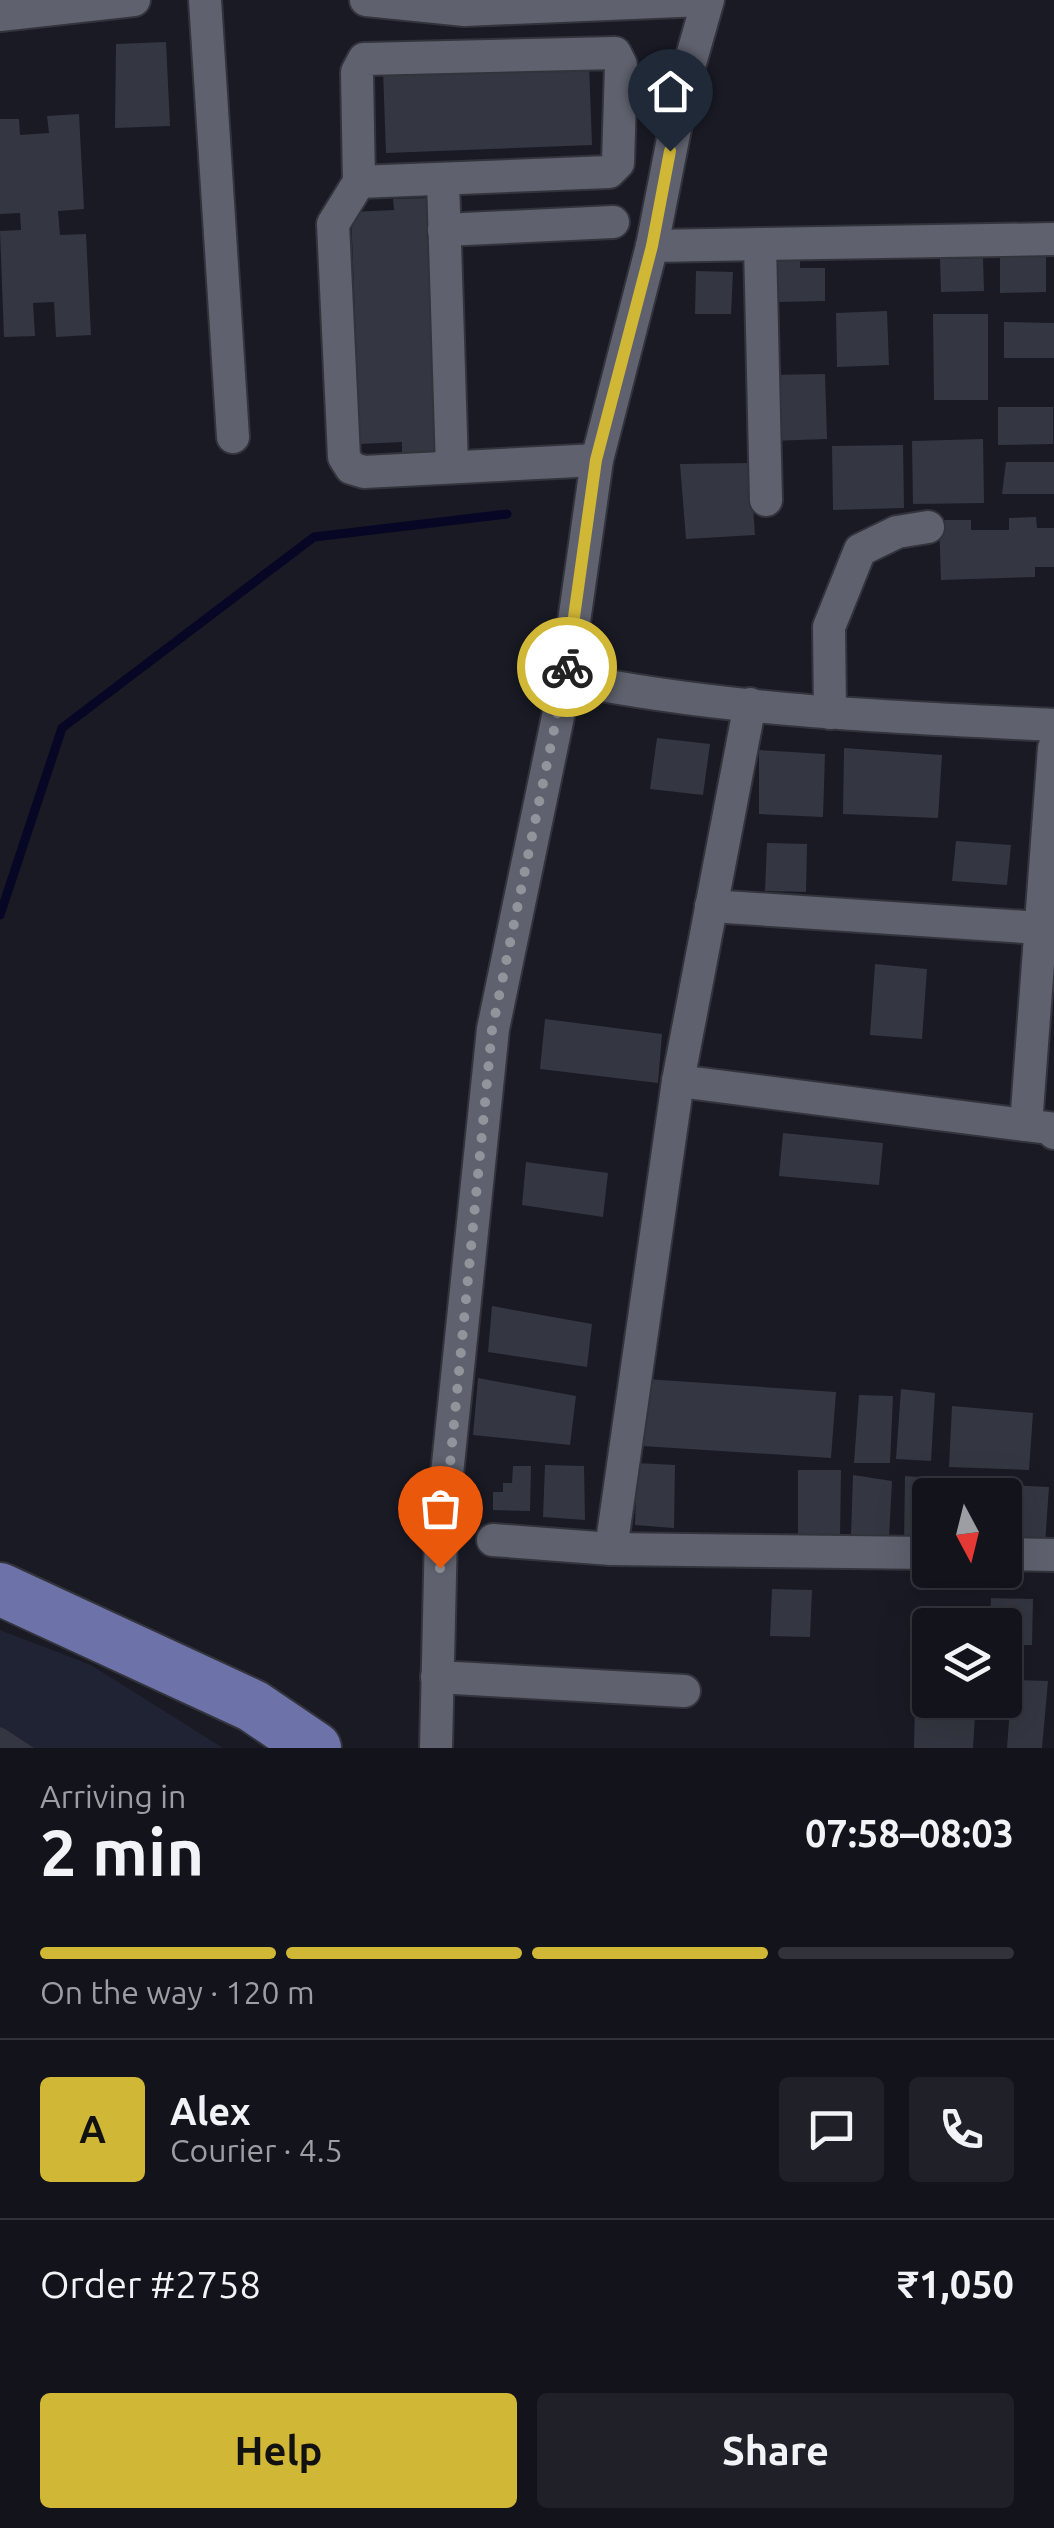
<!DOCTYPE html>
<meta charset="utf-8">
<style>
body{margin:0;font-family:Ubuntu,sans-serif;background:#202128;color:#f1f3f6;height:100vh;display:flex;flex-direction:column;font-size:38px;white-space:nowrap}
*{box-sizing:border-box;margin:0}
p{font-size:32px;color:#9d9ea3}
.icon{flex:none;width:55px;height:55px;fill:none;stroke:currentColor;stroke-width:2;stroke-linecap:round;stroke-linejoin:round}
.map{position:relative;height:1748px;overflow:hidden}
.side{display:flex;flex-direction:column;background:#13141b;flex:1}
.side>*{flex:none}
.needle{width:65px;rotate:173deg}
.controls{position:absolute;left:912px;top:1478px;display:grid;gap:20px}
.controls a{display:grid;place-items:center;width:110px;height:110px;border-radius:10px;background:#13141b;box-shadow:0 10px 40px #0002,0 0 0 2px #32333a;font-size:50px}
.pin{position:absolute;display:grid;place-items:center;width:85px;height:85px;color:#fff;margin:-102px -42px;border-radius:50% 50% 50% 0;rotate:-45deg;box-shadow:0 0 10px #0007}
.pin .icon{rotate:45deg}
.courier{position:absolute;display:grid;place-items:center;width:100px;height:100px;margin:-50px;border:8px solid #d1b736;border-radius:50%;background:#fff;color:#222;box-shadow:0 2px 12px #0007}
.summary em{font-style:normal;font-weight:700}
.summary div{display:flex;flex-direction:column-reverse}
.summary{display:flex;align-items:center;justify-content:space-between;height:170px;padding:0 40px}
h1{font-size:65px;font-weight:700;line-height:75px}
.bar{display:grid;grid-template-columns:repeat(4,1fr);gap:15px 10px;align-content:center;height:120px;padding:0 40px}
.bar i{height:12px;border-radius:8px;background:#32333a}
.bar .active{background:#d1b736}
.bar p{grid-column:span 4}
.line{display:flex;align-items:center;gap:25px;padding:0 40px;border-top:2px solid #32333a}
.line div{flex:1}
.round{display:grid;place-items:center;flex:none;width:105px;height:105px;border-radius:10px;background:#202128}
.primary-button{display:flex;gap:20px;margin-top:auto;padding:20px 40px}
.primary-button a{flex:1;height:115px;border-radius:10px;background:#d1b736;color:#111;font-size:40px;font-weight:700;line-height:115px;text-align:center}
.primary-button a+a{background:#202128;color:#f1f3f6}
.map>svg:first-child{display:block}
</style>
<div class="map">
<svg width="1054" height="1748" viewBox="0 0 1054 1748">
<rect width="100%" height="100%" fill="#191a24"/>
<!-- built -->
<polygon fill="#202333" points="0,1630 91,1665 223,1748 0,1748"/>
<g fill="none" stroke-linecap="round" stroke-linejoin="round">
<!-- stream -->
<polyline stroke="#070625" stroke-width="9" points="0,915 62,728 314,537 507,514"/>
</g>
<!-- building -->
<g fill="#343641">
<polygon points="166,42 170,126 115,128 116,44"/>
<polygon points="589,63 592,145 386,153 383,70"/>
<polygon points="79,114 84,209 58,211 60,235 86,234 91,335 56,337 54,302 33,303 35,336 4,337 0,231 21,230 20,213 0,214 0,119 19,119 20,135 49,133 47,116"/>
<polygon points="428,198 438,453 402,455 402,442 360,444 351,212 394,210 393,199"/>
<polygon points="1000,253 1046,253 1046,292 1000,293"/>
<polygon points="777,257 800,257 800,268 825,268 825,301 778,302"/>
<polygon points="983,258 984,291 941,292 940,259"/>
<polygon points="696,271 733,272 731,314 695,314"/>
<polygon points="887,311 889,365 837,367 836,313"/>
<polygon points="933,314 988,314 988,400 934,400"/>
<polygon points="1004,322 1054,323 1054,358 1004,358"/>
<polygon points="825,374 827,439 771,441 770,375"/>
<polygon points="998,407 1053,407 1053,444 998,445"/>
<polygon points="983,439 984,503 913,504 912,441"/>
<polygon points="903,445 904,508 833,510 832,446"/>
<polygon points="1006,462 1054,462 1054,494 1002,494"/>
<polygon points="750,463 755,535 686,539 680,464"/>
<polygon points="1036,517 1037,528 1054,528 1054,567 1035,567 1035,577 941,580 939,520 971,520 971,530 1009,530 1009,518"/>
<polygon points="657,738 710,744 703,795 650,789"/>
<polygon points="844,748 942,755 938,818 843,814"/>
<polygon points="759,750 825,754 823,817 759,814"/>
<polygon points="956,841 1011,845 1007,885 952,881"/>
<polygon points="767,843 807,844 806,892 765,891"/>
<polygon points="875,964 927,969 922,1039 870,1035"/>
<polygon points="545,1019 662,1034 658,1083 540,1069"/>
<polygon points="783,1133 883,1143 879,1185 779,1176"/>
<polygon points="526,1162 608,1173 603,1217 522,1205"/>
<polygon points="492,1306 592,1324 587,1367 488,1352"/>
<polygon points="478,1378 576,1396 570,1445 473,1435"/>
<polygon points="646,1379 836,1392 831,1458 642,1446"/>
<polygon points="901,1389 935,1393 931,1461 896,1459"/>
<polygon points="859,1395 893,1396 890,1463 854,1463"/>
<polygon points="952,1406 1033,1413 1029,1470 949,1467"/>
<polygon points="637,1463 675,1465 674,1528 635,1525"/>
<polygon points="545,1465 584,1466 585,1520 543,1517"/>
<polygon points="513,1466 531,1466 530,1511 493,1510 493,1492 503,1492 503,1483 512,1483"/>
<polygon points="798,1470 841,1470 840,1538 798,1538"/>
<polygon points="853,1475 892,1481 889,1538 851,1535"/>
<polygon points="905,1476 945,1479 945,1495 930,1495 926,1544 904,1544"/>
<polygon points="1007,1485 1049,1487 1045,1544 1005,1540"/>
<polygon points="772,1589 812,1590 810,1637 770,1636"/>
<polygon points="991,1598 1033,1599 1032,1645 1005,1645 1005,1625 990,1625"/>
<polygon points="1012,1680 1048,1681 1042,1748 1007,1748"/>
<polygon points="915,1700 976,1700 973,1748 914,1748"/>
<polygon points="0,1727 5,1729 34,1748 0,1748"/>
</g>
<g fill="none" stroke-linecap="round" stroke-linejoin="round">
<!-- street casing -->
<g stroke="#32333b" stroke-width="36">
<g id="street">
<polyline points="205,0 233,437"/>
<polyline points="366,0 465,10 703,0"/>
<polyline points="0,15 134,0"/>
<polyline points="443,180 452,467"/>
<polyline points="359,182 609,172 618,163 621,65 615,53 364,59 357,72 359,182 333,224 344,457 351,468 364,472 597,460"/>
<polyline points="444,230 613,222"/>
<polyline points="760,244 766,500"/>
<polyline points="652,246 1054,239"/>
<path d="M566 678C726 711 891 717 1054 725"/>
<polyline points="830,713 829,627 860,550 897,532 928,527"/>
<polyline points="711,906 1040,928"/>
<polyline points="678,1081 1049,1128 1054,1133"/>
<polyline points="1026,1125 1054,748"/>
<polyline points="493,1540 611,1549 930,1553"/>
<polyline points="611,1549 678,1081 750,704"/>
<polyline points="1005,1554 1054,1555"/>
<polyline points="437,1677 684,1691"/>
<polyline points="436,1748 441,1532 493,1029 566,678 597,460 652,246 683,88 708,0"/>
</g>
</g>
<!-- primary casing -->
<g stroke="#32333b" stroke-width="56">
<polyline id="primary" points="0,1589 253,1706 315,1748"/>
</g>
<!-- street -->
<use href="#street" stroke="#5f616e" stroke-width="32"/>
<!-- primary -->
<use href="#primary" stroke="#6d73a9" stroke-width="52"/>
</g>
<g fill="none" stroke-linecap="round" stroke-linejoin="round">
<!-- done -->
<polyline stroke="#92949c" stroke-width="10" stroke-dasharray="0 18" points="440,1568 492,1030 567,667"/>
<!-- route -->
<polyline stroke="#d1b736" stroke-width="12" points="567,667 596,460 652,246 670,151"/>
</g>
</svg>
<div class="controls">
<a><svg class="needle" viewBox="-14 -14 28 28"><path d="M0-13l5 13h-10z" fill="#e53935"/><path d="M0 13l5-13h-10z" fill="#9d9ea3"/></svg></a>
<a><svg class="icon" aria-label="layers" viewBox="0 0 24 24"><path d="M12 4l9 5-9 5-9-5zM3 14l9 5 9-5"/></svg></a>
</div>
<div class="pin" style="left:440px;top:1568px;background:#ea580c"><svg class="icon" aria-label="bag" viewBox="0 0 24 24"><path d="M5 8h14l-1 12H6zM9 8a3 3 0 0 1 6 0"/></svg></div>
<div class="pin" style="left:670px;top:151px;background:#1f2937"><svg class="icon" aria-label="home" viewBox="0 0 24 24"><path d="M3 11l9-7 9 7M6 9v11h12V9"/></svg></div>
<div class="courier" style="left:567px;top:667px"><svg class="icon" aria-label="bike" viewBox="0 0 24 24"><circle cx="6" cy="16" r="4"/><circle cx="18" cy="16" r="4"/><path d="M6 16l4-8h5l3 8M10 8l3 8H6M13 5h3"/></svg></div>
</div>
<section class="side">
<div class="summary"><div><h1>2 min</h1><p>Arriving in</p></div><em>07:58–08:03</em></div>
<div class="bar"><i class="active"></i><i class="active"></i><i class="active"></i><i></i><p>On the way · 120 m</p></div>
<div class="line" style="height:180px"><b class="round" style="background:#d1b736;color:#111">A</b><div><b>Alex</b><p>Courier · 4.5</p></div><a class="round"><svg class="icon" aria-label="chat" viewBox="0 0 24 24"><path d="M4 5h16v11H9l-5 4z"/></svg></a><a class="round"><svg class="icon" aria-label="phone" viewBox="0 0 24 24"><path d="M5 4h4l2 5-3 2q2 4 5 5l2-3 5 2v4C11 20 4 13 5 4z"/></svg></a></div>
<div class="line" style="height:130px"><div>Order #2758</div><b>₹1,050</b></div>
<div class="primary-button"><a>Help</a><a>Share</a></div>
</section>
